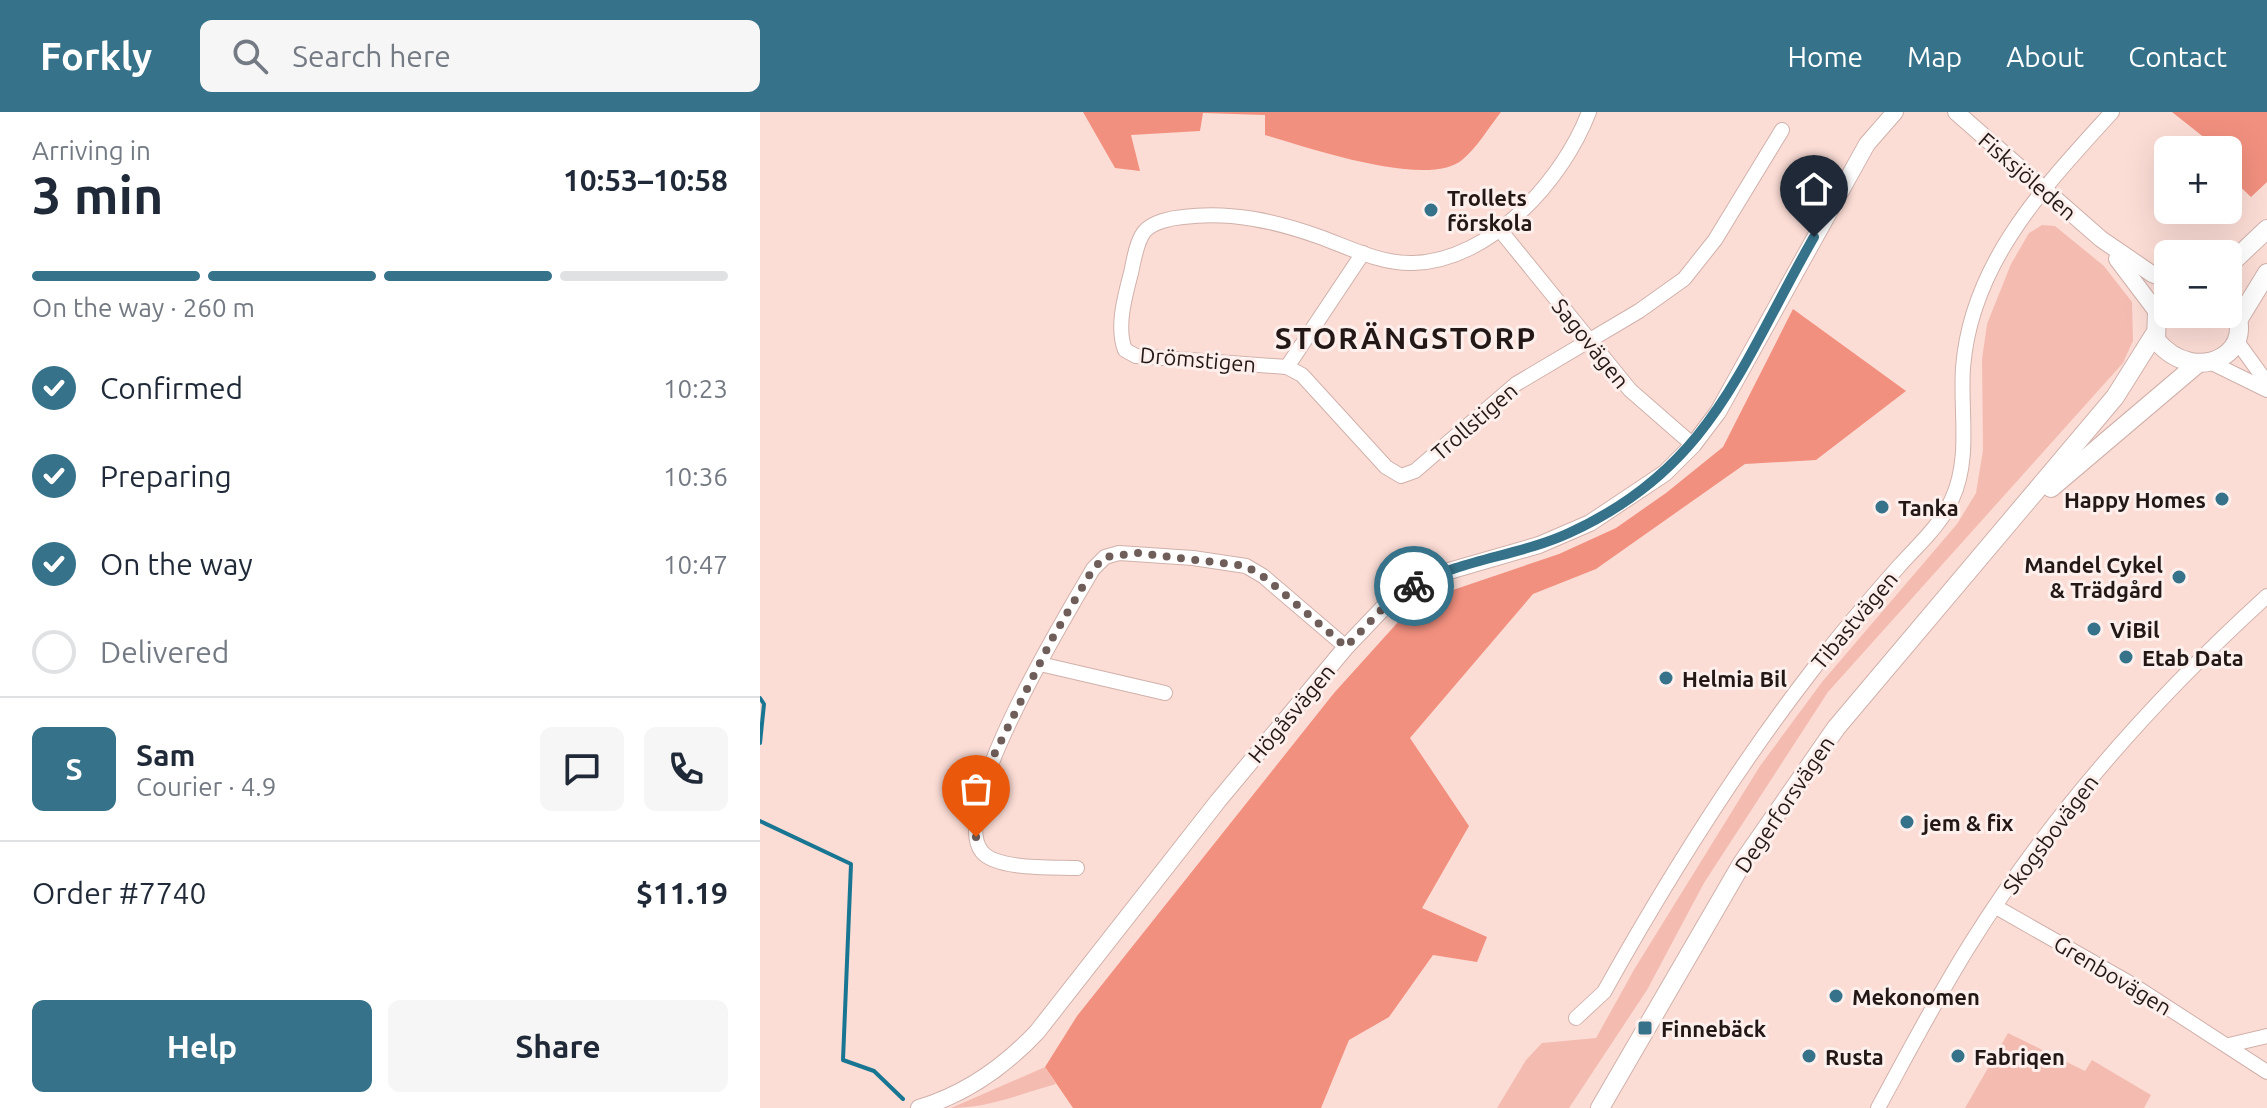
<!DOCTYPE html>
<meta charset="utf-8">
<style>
body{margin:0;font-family:Ubuntu,sans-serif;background:#f6f6f7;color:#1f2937;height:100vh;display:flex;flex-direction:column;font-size:30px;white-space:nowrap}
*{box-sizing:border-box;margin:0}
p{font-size:26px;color:#747a83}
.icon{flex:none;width:44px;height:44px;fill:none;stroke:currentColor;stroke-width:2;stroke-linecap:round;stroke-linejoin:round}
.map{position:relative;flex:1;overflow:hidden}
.sheet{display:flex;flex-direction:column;background:#fff;width:760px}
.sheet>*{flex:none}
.tools{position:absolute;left:1394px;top:24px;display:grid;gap:16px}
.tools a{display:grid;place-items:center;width:88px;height:88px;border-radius:12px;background:#fff;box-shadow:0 8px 32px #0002;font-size:40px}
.pin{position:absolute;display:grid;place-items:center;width:68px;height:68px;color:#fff;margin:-82px -34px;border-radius:50% 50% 50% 0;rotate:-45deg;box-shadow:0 0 8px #0007}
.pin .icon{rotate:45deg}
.courier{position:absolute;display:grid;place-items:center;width:80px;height:80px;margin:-40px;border:6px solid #367289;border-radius:50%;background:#fff;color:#222;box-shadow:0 2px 10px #0007}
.headline em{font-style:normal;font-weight:700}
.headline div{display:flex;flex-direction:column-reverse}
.headline{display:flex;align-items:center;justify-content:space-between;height:136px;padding:0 32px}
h1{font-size:52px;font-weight:700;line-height:60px}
.bar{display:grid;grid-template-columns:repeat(4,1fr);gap:12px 8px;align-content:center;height:96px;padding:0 32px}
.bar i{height:10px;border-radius:6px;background:#e0e1e3}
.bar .current{background:#367289}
.bar p{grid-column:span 4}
.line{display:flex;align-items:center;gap:20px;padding:0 32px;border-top:2px solid #e0e1e3}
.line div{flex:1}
.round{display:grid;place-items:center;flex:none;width:84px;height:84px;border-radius:12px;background:#f6f6f7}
ol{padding:0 32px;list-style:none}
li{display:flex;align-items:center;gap:24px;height:88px}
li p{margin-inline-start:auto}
li .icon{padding:8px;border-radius:50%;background:#367289;color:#fff;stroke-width:4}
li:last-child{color:#747a83}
li i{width:44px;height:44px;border:4px solid #e0e1e3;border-radius:50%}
.action{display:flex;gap:16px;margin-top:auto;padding:16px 32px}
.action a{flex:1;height:92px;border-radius:12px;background:#367289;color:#fff;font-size:32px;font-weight:700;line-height:92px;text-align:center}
.action a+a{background:#f6f6f7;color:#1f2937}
header{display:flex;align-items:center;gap:48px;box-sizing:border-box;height:112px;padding:0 40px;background:#367289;color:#fff}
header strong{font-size:38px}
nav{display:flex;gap:44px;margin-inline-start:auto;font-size:28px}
.search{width:560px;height:72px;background:#f6f6f7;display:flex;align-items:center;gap:20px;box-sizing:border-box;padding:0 28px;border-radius:12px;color:#747a83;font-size:30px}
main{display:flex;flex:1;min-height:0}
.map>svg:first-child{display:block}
</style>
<header>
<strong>Forkly</strong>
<div class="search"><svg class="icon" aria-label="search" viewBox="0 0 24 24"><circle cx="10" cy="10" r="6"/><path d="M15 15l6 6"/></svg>Search here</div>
<nav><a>Home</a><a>Map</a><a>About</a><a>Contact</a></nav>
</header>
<main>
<section class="sheet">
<div class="headline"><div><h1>3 min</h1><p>Arriving in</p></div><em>10:53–10:58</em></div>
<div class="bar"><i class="current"></i><i class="current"></i><i class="current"></i><i></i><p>On the way · 260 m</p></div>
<ol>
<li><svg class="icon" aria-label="check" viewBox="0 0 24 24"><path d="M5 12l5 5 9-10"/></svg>Confirmed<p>10:23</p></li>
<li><svg class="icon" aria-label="check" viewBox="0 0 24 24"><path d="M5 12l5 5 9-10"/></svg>Preparing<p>10:36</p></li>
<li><svg class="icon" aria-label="check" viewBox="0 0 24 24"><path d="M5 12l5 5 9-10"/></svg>On the way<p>10:47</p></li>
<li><i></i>Delivered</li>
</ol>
<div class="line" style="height:144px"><b class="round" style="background:#367289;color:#fff">S</b><div><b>Sam</b><p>Courier · 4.9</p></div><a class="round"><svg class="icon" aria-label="chat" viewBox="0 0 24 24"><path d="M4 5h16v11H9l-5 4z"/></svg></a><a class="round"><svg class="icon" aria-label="phone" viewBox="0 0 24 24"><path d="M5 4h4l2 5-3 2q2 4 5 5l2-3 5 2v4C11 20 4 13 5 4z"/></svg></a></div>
<div class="line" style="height:104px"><div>Order #7740</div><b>$11.19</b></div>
<div class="action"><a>Help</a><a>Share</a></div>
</section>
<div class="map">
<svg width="1507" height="996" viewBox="0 0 1507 996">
<rect width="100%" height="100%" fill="#fcddd6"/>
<!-- green -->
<g fill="#f4bcb1">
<polygon points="1282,113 1295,114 1344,154 1372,190 1373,229 1363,251 1068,580 944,771 887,878 809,996 737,996 766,948 782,931 836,926 875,856 1000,654 1062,570 1197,412 1216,381 1223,338 1222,247 1227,212 1251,152 1269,121"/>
<polygon points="1248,921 1325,959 1332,948 1391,983 1384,996 1205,996"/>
<path d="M285 955 296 972C261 982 227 996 191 996Z"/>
</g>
<!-- forest -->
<g fill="#f2907f">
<path d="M323 0H741C729 15 717 36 702 48 668 77 546 35 505 23V3L443 1 440 19 371 23 380 59 355 56Z"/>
<polygon points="1412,0 1507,0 1507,70 1491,85 1468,63 1468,38 1460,38"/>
<polygon points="1033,197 1146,279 1056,348 985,352 836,457 773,482 650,626 709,714 662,796 727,825 717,850 673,843 629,905 589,928 561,996 313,996 285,955 317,904 574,581 639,509 684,481 799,442 856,416 906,381 963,335"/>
</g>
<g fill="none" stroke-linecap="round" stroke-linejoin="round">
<!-- stream -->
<g stroke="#197693" stroke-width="4">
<polyline points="0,586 4,592 0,631"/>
<polyline points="0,709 91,752 83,948 114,959 143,987"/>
</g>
<!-- minor casing -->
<g stroke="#d0b1ab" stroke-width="16">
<g id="minor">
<path d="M829 0C803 68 731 149 653 151 621 152 590 136 560 125 515 109 471 99 423 105 411 106 392 110 384 120 376 131 374 148 371 161 365 184 356 215 365 238L376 244 527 255 542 263 626 355 641 364 655 359 756 272 879 199 924 167 955 128 1022 18"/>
<polyline points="740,118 870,278 933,333"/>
<polyline points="1476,228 1507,271"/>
<polyline points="1452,251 1507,278"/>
<polyline points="527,255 603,141"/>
<polyline points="280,552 405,581"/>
<path d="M317 756C294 755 237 758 222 740 187 697 307 502 333 457L345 445 359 441 433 446 486 454 503 464 586 535"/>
<polyline points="1236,795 1373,873 1507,960"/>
<path d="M816 906 844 880C906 769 973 661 1051 560 1079 523 1109 488 1140 453 1158 433 1181 413 1192 387 1211 346 1200 299 1203 256 1211 150 1285 74 1352 0"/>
<polyline points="1469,933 1507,924"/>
<path d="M1118 996C1148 941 1177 885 1211 831 1292 701 1394 587 1507 484"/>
</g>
</g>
<!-- tertiary casing -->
<g stroke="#d0b1ab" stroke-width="18">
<g id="tertiary">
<polyline points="1196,0 1341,127 1392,162 1408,169"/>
<polyline points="1357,147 1397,200"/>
<path d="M159 996C206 982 243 956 277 920L458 689 586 535 625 494 682 461 779 433 830 411 905 361 933 333 958 300 1107 32 1135 0"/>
</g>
</g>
<!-- secondary casing -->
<g stroke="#d0b1ab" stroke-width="20">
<g id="secondary">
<polyline points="1468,154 1507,117"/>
<path d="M1408 182 1397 200 1396 228C1437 278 1506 237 1468 188"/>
<polyline points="1477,210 1507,161"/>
<polyline points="1291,376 1436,253"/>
<polyline points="840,996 981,753 1076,616 1355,285 1394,223"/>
</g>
</g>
<!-- minor -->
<use href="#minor" stroke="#fff" stroke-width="14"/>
<!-- tertiary -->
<use href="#tertiary" stroke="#fff" stroke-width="16"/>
<!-- secondary -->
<use href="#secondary" stroke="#fff" stroke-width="18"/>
</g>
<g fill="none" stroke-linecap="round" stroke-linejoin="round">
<!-- done -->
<polyline stroke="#6f5d59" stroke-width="8" stroke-dasharray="0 14.4" points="216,725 222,675 234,643 292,527 333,457 345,445 378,441 486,454 507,467 586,535 625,494 654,474"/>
<!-- route -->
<path stroke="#367289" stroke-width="10" d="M654 474C702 447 759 444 809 421 952 356 981 252 1054 125"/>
</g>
<!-- markers -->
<g fill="#367289" stroke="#fcefec" stroke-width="3">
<circle cx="671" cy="98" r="8"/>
<circle cx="1462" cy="387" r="8"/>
<circle cx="1122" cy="395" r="8"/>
<circle cx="1419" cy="465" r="8"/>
<circle cx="1334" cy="517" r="8"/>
<circle cx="1366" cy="545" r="8"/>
<circle cx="906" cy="566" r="8"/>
<circle cx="1147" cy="710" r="8"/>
<circle cx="1076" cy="884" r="8"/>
<rect x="877" y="908" width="16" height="16" rx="4"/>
<circle cx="1049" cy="944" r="8"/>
<circle cx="1198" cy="944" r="8"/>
</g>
<g text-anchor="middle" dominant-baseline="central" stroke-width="6" stroke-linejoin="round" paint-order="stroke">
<!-- street labels -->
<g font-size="22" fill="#231816" stroke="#fcefec">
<text transform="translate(1268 64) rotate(41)">Fisksjöleden</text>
<text transform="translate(831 231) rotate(51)">Sagovägen</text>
<text transform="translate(438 247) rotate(5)">Drömstigen</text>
<text transform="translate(714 309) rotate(-41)">Trollstigen</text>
<text transform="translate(1094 508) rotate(-50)">Tibastvägen</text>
<text transform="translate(531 601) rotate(-50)">Högåsvägen</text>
<text transform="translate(1024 692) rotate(-56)">Degerforsvägen</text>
<text transform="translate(1290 722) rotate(-53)">Skogsbovägen</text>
<text transform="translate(1353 863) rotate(31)">Grenbovägen</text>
</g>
<!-- poi labels -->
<g font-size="22" font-weight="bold" fill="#231816" stroke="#fcefec" text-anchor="start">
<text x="687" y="85">Trollets<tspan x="687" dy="25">förskola</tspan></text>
<text x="1446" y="387" text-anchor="end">Happy Homes</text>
<text x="1138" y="395">Tanka</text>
<text x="1403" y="452" text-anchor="end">Mandel Cykel<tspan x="1403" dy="25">&amp; Trädgård</tspan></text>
<text x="1350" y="517">ViBil</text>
<text x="1382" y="545">Etab Data</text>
<text x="922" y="566">Helmia Bil</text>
<text x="1163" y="710">jem &amp; fix</text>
<text x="1092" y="884">Mekonomen</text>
<text x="901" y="916">Finnebäck</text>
<text x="1065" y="944">Rusta</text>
<text x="1214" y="944">Fabriqen</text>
</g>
<!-- district labels -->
<g font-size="30" font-weight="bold" letter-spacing="2" fill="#231816" stroke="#fcefec">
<text x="646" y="226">STORÄNGSTORP</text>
</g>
</g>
</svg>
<div class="tools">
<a>+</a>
<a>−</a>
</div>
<div class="pin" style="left:216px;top:725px;background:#ea580c"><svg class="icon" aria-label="bag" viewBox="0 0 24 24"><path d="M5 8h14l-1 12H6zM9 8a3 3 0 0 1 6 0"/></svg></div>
<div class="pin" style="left:1054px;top:125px;background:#1f2937"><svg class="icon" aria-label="home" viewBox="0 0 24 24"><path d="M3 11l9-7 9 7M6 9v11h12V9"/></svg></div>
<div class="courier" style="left:654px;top:474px"><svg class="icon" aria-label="bike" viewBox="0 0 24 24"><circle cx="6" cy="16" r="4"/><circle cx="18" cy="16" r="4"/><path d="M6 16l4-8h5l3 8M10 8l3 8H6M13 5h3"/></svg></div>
</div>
</main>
